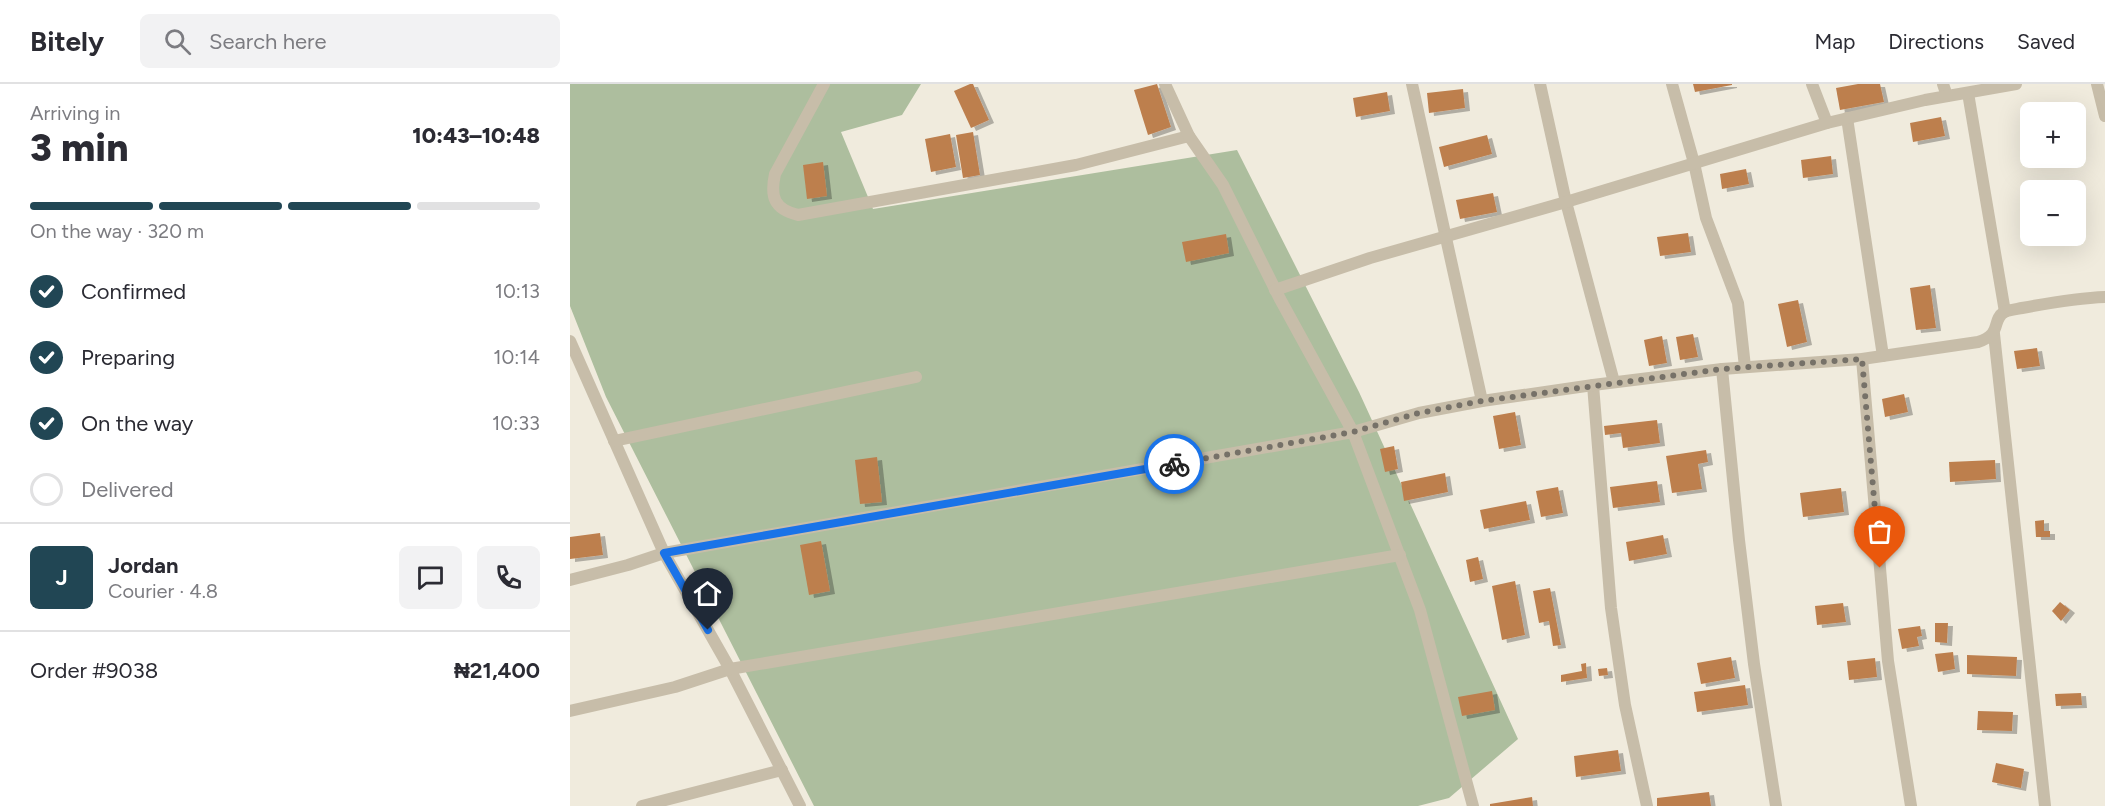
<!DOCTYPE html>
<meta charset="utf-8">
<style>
body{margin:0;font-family:Figtree,sans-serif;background:#f2f2f3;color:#2b2b33;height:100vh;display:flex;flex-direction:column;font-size:22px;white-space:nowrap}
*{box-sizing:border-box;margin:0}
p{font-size:20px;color:#7c7c81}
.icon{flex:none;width:33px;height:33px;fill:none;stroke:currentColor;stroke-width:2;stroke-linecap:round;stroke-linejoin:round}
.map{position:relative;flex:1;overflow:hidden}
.drawer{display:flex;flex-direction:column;background:#fff;width:570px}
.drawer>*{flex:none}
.tools{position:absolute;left:1450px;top:18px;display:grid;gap:12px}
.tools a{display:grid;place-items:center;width:66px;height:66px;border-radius:9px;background:#fff;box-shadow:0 6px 24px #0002;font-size:30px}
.pin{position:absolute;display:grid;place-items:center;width:51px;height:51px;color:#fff;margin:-62px -26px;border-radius:50% 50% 50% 0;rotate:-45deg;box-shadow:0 0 6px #0007}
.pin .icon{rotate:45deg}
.courier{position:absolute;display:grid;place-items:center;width:60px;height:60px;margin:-30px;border:4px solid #1a73e8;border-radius:50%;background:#fff;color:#222;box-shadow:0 2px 8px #0007}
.head em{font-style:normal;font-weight:800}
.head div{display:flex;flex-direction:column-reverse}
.head{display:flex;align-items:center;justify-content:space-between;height:102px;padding:0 30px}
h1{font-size:39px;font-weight:800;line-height:45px}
.bar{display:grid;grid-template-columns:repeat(4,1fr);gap:9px 6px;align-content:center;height:72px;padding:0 30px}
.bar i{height:8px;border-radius:4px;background:#e1e1e2}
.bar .selected{background:#214654}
.bar p{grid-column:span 4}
.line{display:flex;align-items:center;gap:15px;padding:0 30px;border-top:2px solid #e1e1e2}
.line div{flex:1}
.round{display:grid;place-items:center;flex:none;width:63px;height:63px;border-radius:9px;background:#f2f2f3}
ol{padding:0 30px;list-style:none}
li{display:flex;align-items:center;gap:18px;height:66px}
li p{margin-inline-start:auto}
li .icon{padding:6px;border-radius:50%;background:#214654;color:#fff;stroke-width:4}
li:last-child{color:#7c7c81}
li i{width:33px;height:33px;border:3px solid #e1e1e2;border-radius:50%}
header{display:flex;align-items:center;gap:36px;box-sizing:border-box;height:84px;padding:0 30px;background:#fff;border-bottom:2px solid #e1e1e2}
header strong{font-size:28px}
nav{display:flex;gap:33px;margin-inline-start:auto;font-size:21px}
.search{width:420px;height:54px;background:#f2f2f3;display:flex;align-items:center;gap:15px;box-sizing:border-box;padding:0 21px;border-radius:9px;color:#7c7c81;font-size:22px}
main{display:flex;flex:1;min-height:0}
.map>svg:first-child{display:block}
</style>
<header>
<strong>Bitely</strong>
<div class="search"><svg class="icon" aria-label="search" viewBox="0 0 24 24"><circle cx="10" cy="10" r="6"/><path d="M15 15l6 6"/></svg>Search here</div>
<nav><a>Map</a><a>Directions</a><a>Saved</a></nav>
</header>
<main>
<section class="drawer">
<div class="head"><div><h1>3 min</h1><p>Arriving in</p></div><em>10:43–10:48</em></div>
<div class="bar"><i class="selected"></i><i class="selected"></i><i class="selected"></i><i></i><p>On the way · 320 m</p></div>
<ol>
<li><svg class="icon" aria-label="check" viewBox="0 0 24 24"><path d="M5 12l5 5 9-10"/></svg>Confirmed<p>10:13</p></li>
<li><svg class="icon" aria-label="check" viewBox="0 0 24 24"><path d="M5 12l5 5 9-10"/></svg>Preparing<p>10:14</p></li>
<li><svg class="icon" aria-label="check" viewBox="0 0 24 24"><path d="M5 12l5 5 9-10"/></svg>On the way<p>10:33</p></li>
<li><i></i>Delivered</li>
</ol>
<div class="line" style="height:108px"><b class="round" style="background:#214654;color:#fff">J</b><div><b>Jordan</b><p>Courier · 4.8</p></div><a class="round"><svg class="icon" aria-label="chat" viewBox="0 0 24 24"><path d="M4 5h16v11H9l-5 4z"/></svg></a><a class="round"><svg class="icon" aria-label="phone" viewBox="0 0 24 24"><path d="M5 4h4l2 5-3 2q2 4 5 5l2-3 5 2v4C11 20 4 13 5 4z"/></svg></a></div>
<div class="line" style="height:78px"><div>Order #9038</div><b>₦21,400</b></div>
</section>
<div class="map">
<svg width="1535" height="722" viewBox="0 0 1535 722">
<defs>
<filter id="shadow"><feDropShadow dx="5" dy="3" stdDeviation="0" flood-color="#0004"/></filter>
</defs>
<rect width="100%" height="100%" fill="#f0ebdd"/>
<!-- green -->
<polygon fill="#adbe9e" points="0,0 351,0 332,31 271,48 303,125 667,66 789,308 948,655 879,714 848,722 244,722 36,313 0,222"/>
<!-- building -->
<g fill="#bd7f4e" filter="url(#shadow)">
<polygon points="400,0 403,0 419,36 401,44 384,7"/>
<polygon points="587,0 601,43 578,51 564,6"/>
<polygon points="1123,0 1162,0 1162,1 1125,8"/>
<polygon points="1288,0 1310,0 1314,18 1270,26 1266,4"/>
<polygon points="893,5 895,24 859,29 857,9"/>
<polygon points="817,8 820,27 786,33 783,14"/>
<polygon points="1371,33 1375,52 1343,58 1340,39"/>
<polygon points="403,48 410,91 393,94 386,51"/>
<polygon points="380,50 386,83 361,88 355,55"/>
<polygon points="917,51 922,70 874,83 869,63"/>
<polygon points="1261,72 1263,90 1233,94 1231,76"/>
<polygon points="253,78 257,112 237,115 233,81"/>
<polygon points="1176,85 1179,100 1152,105 1150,90"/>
<polygon points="923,109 927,128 890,135 886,116"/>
<polygon points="1118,149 1121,168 1090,172 1087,153"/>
<polygon points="656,150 659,169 616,178 612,158"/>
<polygon points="1360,201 1366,244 1346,246 1340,204"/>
<polygon points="1228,216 1237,258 1217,263 1208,220"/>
<polygon points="1123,250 1128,273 1110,276 1106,253"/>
<polygon points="1092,252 1097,279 1079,282 1074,256"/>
<polygon points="1467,264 1470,282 1447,285 1444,267"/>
<polygon points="1334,310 1338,328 1315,333 1312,315"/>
<polygon points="945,328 951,361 929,365 923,332"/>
<polygon points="1087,336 1090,359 1053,364 1051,349 1035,351 1034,342"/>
<polygon points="824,362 828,385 815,388 810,365"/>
<polygon points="1136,366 1138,378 1128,380 1132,405 1102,409 1096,372"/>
<polygon points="307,373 312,418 290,420 285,376"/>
<polygon points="1425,376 1426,395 1380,398 1379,378"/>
<polygon points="875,389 878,408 834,417 831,398"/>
<polygon points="1087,397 1090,418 1043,424 1040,403"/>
<polygon points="988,403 993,429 971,433 966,407"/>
<polygon points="1271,404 1274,428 1233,433 1230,409"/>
<polygon points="956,417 960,436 914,445 910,426"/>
<polygon points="1474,436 1474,447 1480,447 1480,453 1466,453 1465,437"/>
<polygon points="30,449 33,471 0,475 0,453"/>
<polygon points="1093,451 1097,470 1059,477 1056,458"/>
<polygon points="251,457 260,507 239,511 230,461"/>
<polygon points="908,473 913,495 900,498 896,476"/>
<polygon points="945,497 955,551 932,556 922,502"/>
<polygon points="980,504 991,561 983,562 979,537 969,539 963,507"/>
<polygon points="1490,518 1500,526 1491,537 1482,527"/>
<polygon points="1273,519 1276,538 1247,541 1245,522"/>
<polygon points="1365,539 1378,539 1377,559 1365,558"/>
<polygon points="1350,542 1352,552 1347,553 1349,562 1332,565 1328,545"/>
<polygon points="1383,568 1385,585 1368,588 1365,570"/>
<polygon points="1397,571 1447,573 1446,592 1397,590"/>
<polygon points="1161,573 1165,594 1131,600 1127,579"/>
<polygon points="1305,574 1307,593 1279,596 1277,577"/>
<polygon points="1016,579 1017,594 991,598 991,591 1012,587 1011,580"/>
<polygon points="1037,584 1038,591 1029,592 1028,585"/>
<polygon points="1175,601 1178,621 1127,628 1124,608"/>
<polygon points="922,607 925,626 892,632 888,613"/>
<polygon points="1511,609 1512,621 1486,622 1485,610"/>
<polygon points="1408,627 1443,628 1442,647 1407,646"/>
<polygon points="1048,666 1051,687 1006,693 1004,672"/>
<polygon points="1426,679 1454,685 1451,704 1422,698"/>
<polygon points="1139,708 1141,722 1087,722 1087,714"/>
<polygon points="962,713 963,722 920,722 920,720"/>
</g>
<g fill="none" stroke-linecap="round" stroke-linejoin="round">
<!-- street -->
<g stroke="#c7bda9" stroke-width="12">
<path d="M254 0 205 90C200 113 204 125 228 131L506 81 619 52 653 101 710 215 783 348 850 526 903 722"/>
<polyline points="595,0 619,52"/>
<polyline points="842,0 912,317"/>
<polyline points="970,0 996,118 1044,298"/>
<polyline points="1102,0 1124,79 1136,134 1168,219 1175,283"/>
<polyline points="1242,0 1257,39"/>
<polyline points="1373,0 1377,12"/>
<polyline points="1527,0 1535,32"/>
<polyline points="1398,9 1435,228"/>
<polyline points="1277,34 1313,272"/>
<polyline points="705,206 800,174 996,118 1257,39 1355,16 1446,0"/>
<polyline points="1424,250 1475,722"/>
<polyline points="0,257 94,469 160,585 230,722"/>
<polyline points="1292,275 1318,577 1341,722"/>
<polyline points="1152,285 1169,456 1184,580 1206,722"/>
<polyline points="1023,301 1041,524 1055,621 1077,722"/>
<polyline points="44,357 346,293"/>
<path d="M0 496 58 481 94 469 783 348 849 329 912 317 1023 301 1152 285 1292 275 1408 258C1433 250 1421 237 1434 228 1438 226 1447 225 1452 224 1479 219 1507 214 1535 213"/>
<polyline points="0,627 105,603 160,585 830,471"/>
<polyline points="72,722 212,686"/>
</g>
</g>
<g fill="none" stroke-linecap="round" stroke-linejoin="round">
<!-- done -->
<polyline stroke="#767168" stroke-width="6" stroke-dasharray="0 10.8" points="604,380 783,348 849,329 912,317 1152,285 1292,275 1310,484"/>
<!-- route -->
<polyline stroke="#1a73e8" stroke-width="8" points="138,546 94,469 604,380"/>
</g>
</svg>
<div class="tools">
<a>+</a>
<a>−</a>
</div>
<div class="pin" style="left:1310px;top:484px;background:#ea580c"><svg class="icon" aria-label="bag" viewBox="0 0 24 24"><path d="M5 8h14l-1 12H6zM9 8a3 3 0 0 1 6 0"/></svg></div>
<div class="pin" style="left:138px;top:546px;background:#1f2937"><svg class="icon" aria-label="home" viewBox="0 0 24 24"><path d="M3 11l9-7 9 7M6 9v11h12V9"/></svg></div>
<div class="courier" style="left:604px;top:380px"><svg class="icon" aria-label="bike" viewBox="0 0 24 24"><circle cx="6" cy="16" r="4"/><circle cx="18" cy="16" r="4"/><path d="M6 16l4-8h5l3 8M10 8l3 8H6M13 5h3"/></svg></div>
</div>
</main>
